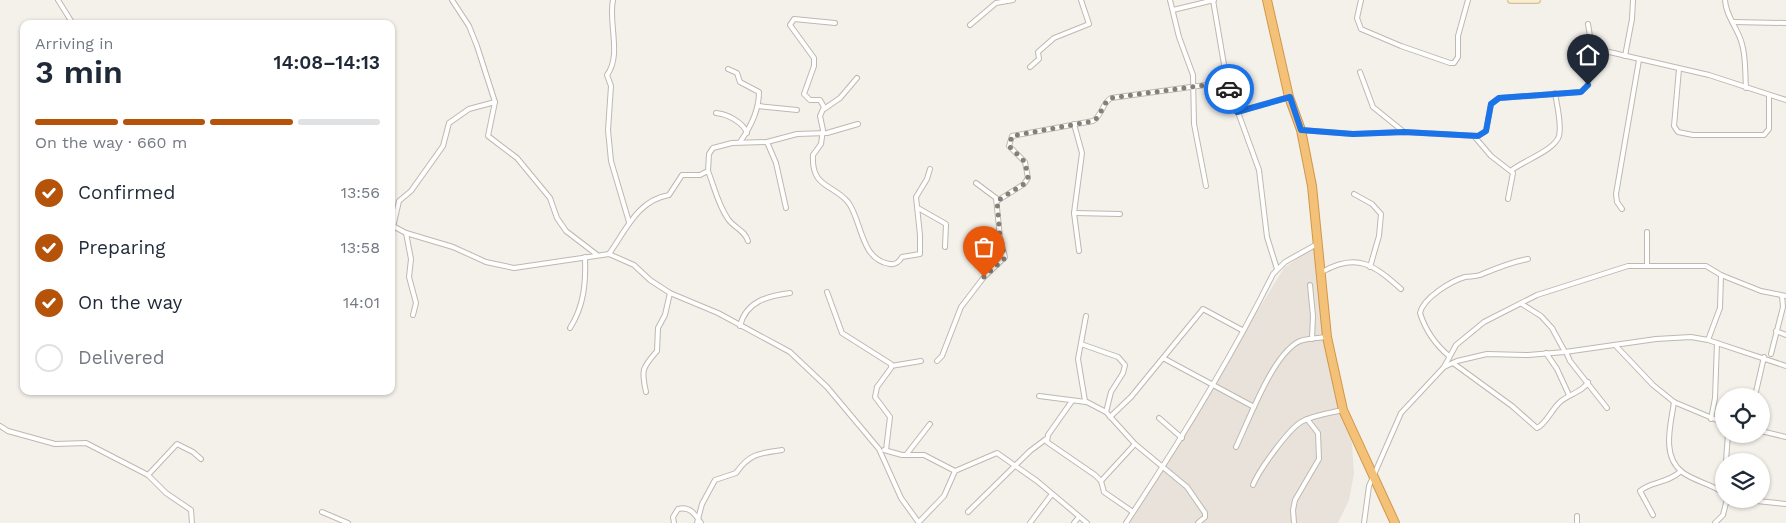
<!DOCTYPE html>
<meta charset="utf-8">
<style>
body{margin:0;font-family:"Work Sans",sans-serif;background:#f2f2f3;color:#1f2937;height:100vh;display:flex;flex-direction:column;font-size:19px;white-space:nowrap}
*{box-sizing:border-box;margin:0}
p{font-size:16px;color:#747a83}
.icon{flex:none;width:28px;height:28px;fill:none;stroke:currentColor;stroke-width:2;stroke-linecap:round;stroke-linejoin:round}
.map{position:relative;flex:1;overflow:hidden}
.details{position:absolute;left:20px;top:20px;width:375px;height:375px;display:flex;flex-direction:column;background:#fff;border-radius:10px;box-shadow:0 1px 4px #0004}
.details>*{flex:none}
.controls{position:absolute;left:1715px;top:388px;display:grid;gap:10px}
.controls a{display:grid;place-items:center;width:55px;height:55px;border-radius:50%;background:#fff;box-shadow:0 1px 4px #0004;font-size:25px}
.pin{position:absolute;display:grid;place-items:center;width:42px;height:42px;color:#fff;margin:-51px -21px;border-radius:50% 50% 50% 0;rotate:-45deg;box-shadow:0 0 5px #0007}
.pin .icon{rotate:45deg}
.courier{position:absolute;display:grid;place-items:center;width:50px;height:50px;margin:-25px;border:4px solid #1a73e8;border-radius:50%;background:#fff;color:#222;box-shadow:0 1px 6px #0007}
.headline em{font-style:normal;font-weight:600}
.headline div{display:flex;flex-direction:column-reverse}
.headline{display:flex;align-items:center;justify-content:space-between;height:85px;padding:0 15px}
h1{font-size:32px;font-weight:600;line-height:38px}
.bar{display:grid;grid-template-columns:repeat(4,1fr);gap:8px 5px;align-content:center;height:60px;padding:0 15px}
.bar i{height:6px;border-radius:4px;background:#e0e1e3}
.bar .selected{background:#b45309}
.bar p{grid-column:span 4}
ol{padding:0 15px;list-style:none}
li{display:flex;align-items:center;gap:15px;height:55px}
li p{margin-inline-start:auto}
li .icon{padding:5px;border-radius:50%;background:#b45309;color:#fff;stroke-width:4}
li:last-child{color:#747a83}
li i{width:28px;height:28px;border:2px solid #e0e1e3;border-radius:50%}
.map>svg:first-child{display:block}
</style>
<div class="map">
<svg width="1786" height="523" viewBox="0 0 1786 523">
<rect width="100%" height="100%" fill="#f4f1eb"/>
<!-- residential -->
<polygon fill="#e8e2da" points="1319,243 1330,362 1339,402 1352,443 1354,474 1349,500 1338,523 1127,523 1284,268"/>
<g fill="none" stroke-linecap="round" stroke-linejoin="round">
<!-- street casing -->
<g stroke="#bfb8ae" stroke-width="6">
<g id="street">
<polyline points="58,0 73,24"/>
<polyline points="452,0 469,26 477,46 495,102 488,136 517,158 550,198 557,218 566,231 596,254"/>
<path d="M613 0C608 23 622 55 607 75L611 86 608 130 611 161 629 222"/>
<polyline points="1170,0 1179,37 1193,75 1194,124 1206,186"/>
<polyline points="1213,0 1227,82 1259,170 1267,237 1277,269"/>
<polyline points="1361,0 1357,18 1361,29 1401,46 1450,63 1454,63 1458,57 1458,36 1468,0"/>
<path d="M1725 0C1726 17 1738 28 1742 44 1746 57 1745 74 1746 88"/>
<polyline points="1173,10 1214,0"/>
<polyline points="1733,22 1786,23"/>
<path d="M835 23 794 19 790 25 814 58V66L804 94 810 100H820L824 107 820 116 823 130 821 144 813 155C811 188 833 184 848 202 862 220 860 260 890 264 896 265 899 262 902 257L920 254V235L916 197 927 179 930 169"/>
<polyline points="1588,24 1592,48"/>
<polyline points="970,25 996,3 1013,0"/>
<polyline points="1625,56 1632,19 1633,0"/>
<polyline points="1030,67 1039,59 1038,52 1054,38 1089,24 1081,0"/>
<path d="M728 69 737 73 740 82 759 92C759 110 750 128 740 142"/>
<polyline points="1679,69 1674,126 1678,132 1693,135 1764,135 1769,129 1769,96"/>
<polyline points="1360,72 1373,107 1404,132"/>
<polyline points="758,106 797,110"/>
<polyline points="824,109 840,98 857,78"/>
<polyline points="1237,112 1289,97"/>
<path d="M716 113C727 114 743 122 747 133"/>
<polyline points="1074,124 1082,153 1074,213 1079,251"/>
<polyline points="1301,130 1353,134 1404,132 1478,136 1486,131 1491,104 1499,98 1581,92 1588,85 1592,48 1709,75 1786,100"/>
<polyline points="1474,136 1491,156 1513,173 1508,199"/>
<polyline points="767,142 776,163 786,208"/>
<path d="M1512 170C1523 161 1555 150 1559 136 1562 124 1557 106 1555 93"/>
<polyline points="391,171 392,171"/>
<path d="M708 171C714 186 718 205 728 219 734 228 745 230 748 241"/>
<polyline points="1354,194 1372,204 1381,214 1379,236 1370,267"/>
<path d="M997 201 1024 184 1028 178 1025 162 1009 146 1012 136 1093 121C1102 116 1102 103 1111 98L1227 82"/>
<polyline points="918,208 946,224 945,247"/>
<polyline points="1622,209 1617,202 1616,194 1639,60"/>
<polyline points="1074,213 1120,214"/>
<polyline points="391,225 406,233 453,247 486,262 514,268 609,254 634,265 650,280 670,293 718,313 790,352 827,387 879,449 901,498 919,523"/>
<polyline points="406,233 411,259 409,277 416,303 413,315"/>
<polyline points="391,236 399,201 411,191 443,146 449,123 469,109 495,102"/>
<path d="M609 254C626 230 638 200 669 195L682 175H700L708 171 709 154 713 148 732 143 767 142 797 134 827 133 858 124"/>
<polyline points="1647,265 1647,232"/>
<path d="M1322 272C1357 252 1374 265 1401 289"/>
<polyline points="1310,285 1313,316 1312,339"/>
<polyline points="827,292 842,333 891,364 891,368 877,387 875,397 890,417 886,450"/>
<polyline points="1522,304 1541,316 1552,328 1565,352"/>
<polyline points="1086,316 1078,359 1085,401 1106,412 1135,444 1187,487 1205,513 1205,517 1198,523"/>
<path d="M740 326C746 301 768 296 790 293"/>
<path d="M570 328C584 306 586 283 585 257"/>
<polyline points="1776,331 1786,335"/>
<polyline points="1708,340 1720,308 1721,275"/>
<polyline points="1081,344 1118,357 1125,365 1123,373 1111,392 1106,412"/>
<polyline points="1616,346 1653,385 1674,402 1724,423"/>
<polyline points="1566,352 1570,361 1607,408"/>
<polyline points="1546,353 1557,369 1569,395"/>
<polyline points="1771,354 1783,307 1782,296"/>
<path d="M1449 356C1436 345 1425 329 1420 313 1423 298 1451 281 1465 277 1470 276 1475 277 1480 275 1497 268 1511 262 1528 259"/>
<polyline points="1163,358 1254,407"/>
<polyline points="937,361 942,356 961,307 984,277 1005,257 1000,237 996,198 976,183"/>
<path d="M1453 363 1512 406 1537 428C1546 424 1552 409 1560 402 1569 394 1583 392 1588 382"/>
<polyline points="891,366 921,361"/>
<polyline points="1444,367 1456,345 1484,322 1537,295 1628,266 1706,266 1721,275 1761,291 1786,296"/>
<path d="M646 392C641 370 642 368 657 351L658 328 665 315 670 293"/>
<polyline points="1039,396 1086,402"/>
<polyline points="1755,396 1764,357"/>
<polyline points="1072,401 1048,435 1047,442 1095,475 1101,481 1104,492 1133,512"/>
<path d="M1674 402C1671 424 1661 455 1682 472 1694 481 1711 484 1724 493"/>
<polyline points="1110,417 1131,397 1203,309 1242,330"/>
<polyline points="1159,418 1182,438"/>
<polyline points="1711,419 1715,398 1717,343"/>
<polyline points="0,426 8,431 55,444 86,443 148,475 166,493 191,510 192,523"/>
<polyline points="1761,431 1786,437"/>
<path d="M1236 447C1249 420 1273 353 1300 341 1308 338 1319 338 1327 337"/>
<polyline points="884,450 902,455 924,455 955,471"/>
<polyline points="906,455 930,424"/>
<polyline points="1726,461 1728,434"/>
<polyline points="148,475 177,444 193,452 201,459"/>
<polyline points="1101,481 1135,444"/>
<path d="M1253 485C1259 470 1288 430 1301 422 1313 415 1330 413 1343 410"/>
<polyline points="1738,499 1786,504"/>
<polyline points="322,512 348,523"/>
<polyline points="968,512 1030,451 1046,439"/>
<path d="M1653 515 1640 491C1651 481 1667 484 1681 471"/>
<polyline points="919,522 944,496 955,471 997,453 1037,481 1087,523"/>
<path d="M674 523 673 517 678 509C690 506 695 514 701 523"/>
<path d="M697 523 702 504 715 480 736 473C749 454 759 453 782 450"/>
<polyline points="1030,523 1052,494"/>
<polyline points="1074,523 1079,517"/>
<path d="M1126 523C1179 443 1230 361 1273 274L1285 262 1317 244"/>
<polyline points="1294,523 1293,510 1295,500 1319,459 1318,433 1307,419"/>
<polyline points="1364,523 1369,486 1401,413 1444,367 1457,361 1487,354 1528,355 1565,352 1656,339 1691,337 1708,340 1786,366"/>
<polyline points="1577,523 1577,516"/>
<polyline points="1715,523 1723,515 1727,499"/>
</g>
</g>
<!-- secondary casing -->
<g stroke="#d0c09e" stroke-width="8">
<polyline id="secondary" points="1511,0 1537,0"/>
</g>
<!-- highway casing -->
<g stroke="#d29648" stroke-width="10">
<polyline id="highway" points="1267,0 1289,97 1301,130 1312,186 1327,337 1343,410 1395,523"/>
</g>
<!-- street -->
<use href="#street" stroke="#fff" stroke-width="4"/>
<!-- secondary -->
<use href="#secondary" stroke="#fbedcf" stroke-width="5.5"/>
<!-- highway -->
<use href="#highway" stroke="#f3c278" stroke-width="8"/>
</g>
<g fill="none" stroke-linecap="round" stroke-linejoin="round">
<!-- done -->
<path stroke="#847f77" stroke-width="5" stroke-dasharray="0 9" d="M984 277 1005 258 1000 237 997 201 1024 184 1028 178 1025 162 1009 146 1012 136 1093 121C1102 116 1102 103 1111 98L1227 82 1229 89"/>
<!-- route -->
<polyline stroke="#1a73e8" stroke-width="6" points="1229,89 1237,112 1290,97 1301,130 1353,134 1404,132 1478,136 1486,131 1491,104 1499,98 1581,92 1588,85"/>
</g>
</svg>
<div class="controls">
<a><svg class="icon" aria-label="locate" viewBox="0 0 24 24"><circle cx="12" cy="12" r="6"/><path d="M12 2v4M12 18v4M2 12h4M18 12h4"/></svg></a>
<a><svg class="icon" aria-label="layers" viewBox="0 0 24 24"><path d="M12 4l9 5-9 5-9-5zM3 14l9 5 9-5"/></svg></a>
</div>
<div class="pin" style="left:984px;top:277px;background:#ea580c"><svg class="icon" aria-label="bag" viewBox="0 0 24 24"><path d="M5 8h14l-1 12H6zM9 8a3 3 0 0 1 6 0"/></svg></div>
<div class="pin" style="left:1588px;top:85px;background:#1f2937"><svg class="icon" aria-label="home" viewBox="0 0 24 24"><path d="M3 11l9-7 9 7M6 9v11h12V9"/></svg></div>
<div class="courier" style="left:1229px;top:89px"><svg class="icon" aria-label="car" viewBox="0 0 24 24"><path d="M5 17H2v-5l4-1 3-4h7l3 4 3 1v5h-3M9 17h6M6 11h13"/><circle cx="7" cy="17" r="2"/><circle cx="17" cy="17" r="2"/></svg></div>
<section class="details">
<div class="headline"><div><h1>3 min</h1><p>Arriving in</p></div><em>14:08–14:13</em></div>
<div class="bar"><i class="selected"></i><i class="selected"></i><i class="selected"></i><i></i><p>On the way · 660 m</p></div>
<ol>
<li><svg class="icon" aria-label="check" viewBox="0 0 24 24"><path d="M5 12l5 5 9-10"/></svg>Confirmed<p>13:56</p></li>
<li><svg class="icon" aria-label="check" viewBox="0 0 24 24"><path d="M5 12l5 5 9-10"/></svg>Preparing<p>13:58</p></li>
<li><svg class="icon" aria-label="check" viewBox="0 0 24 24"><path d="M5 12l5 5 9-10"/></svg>On the way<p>14:01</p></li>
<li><i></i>Delivered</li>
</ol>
</section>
</div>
